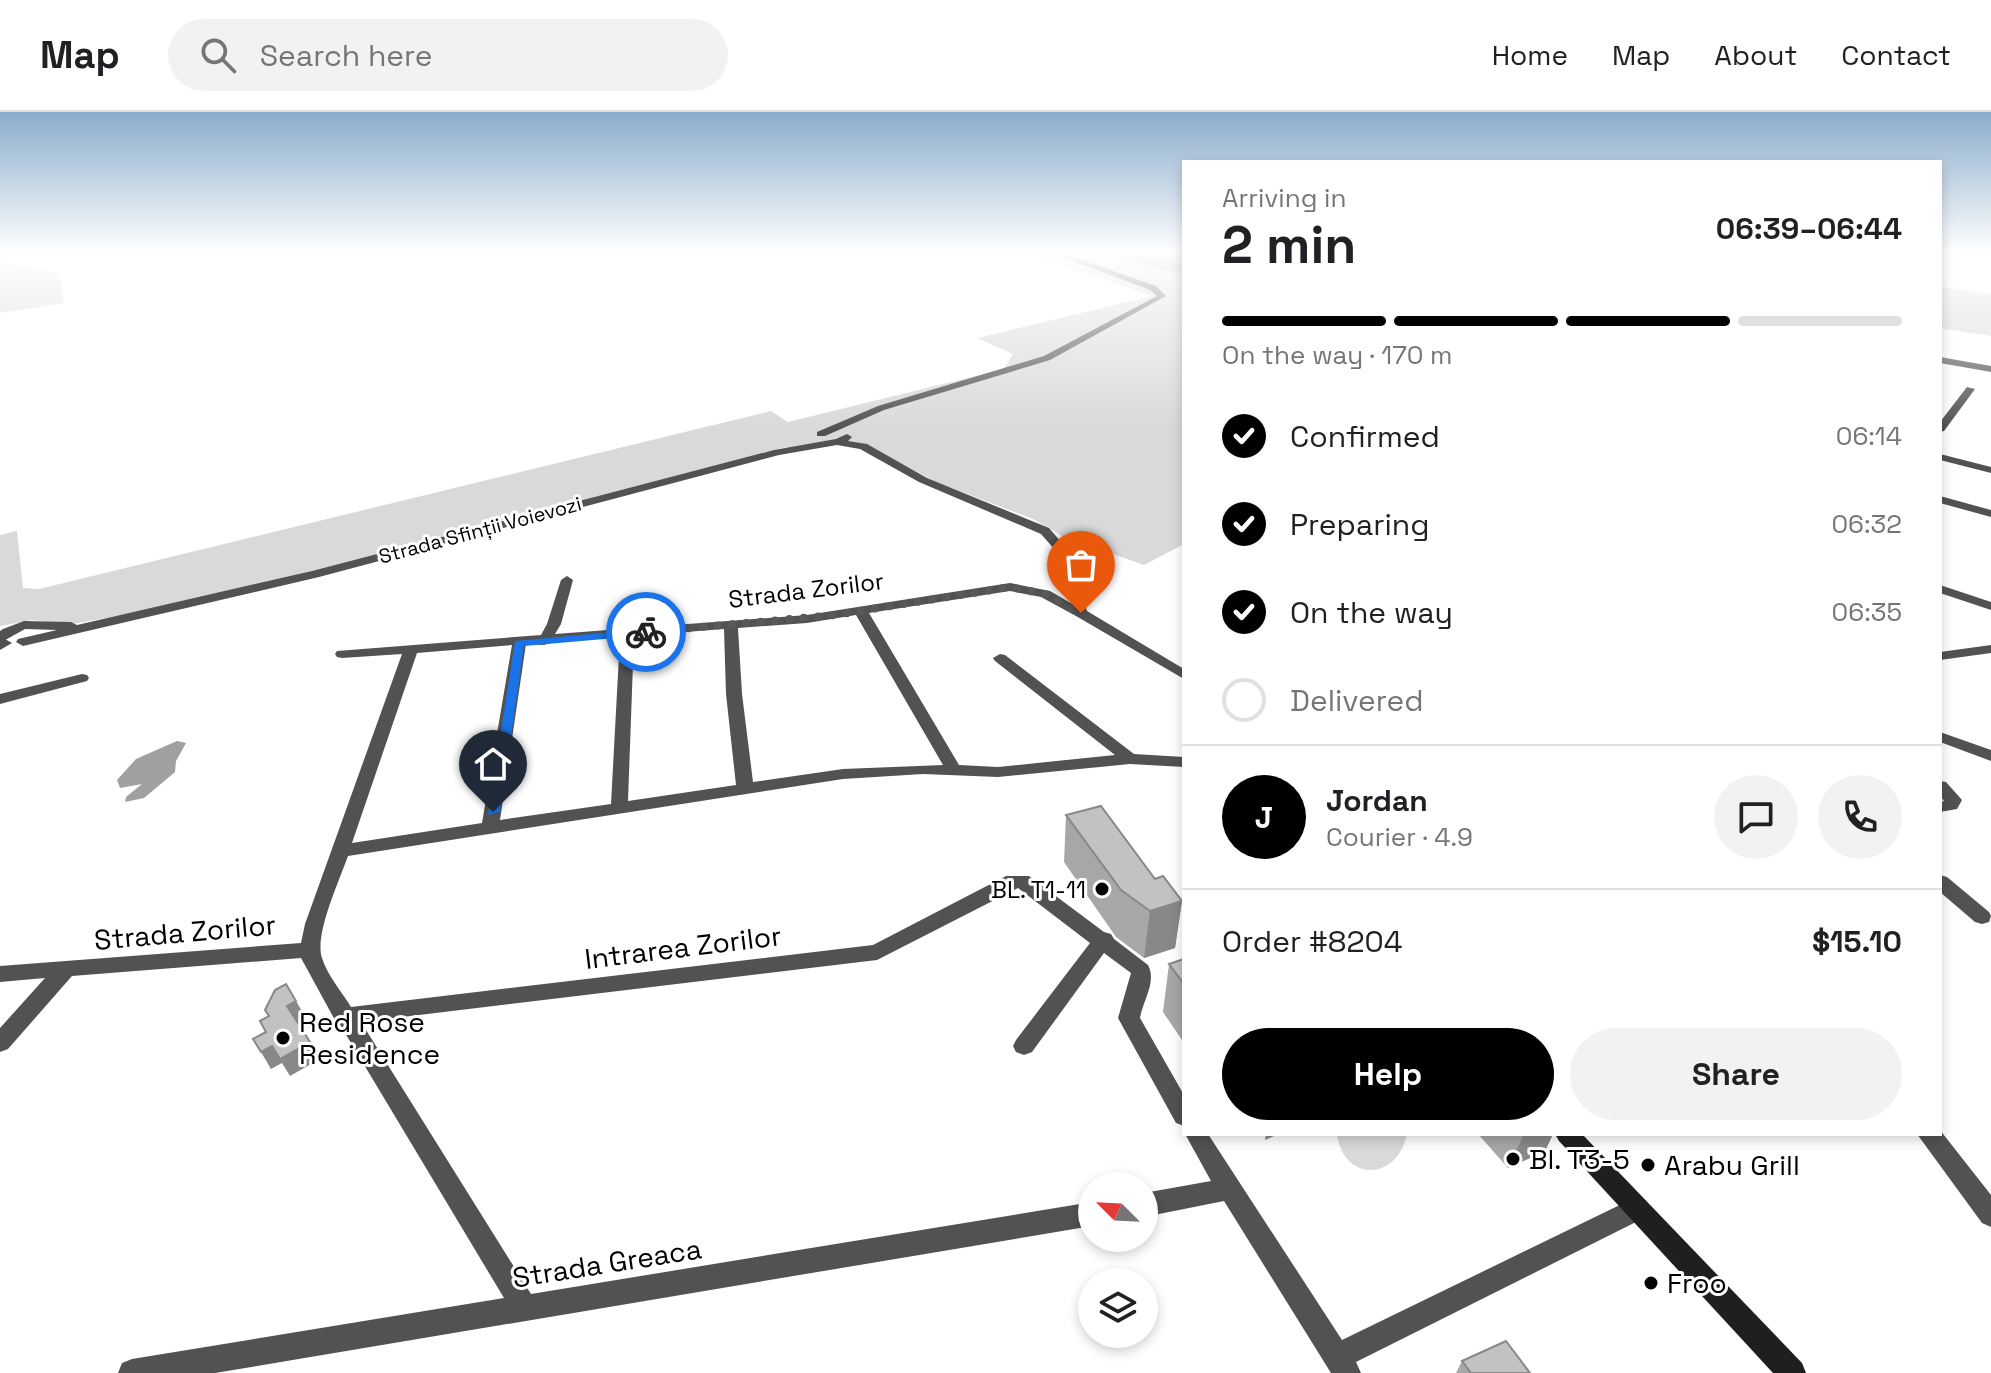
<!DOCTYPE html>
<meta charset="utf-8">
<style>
body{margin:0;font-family:"Space Grotesk",sans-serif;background:#f2f2f2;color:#202124;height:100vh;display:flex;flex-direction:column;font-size:30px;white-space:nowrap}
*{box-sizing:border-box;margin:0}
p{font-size:26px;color:#757577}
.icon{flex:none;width:44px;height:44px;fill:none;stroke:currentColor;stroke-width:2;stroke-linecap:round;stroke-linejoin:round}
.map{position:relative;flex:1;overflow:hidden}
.details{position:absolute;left:1182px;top:48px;width:760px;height:976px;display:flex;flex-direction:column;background:#fff;border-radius:0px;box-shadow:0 4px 12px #0003}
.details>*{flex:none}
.needle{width:52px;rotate:294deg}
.controls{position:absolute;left:1078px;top:1060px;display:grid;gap:16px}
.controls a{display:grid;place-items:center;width:80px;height:80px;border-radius:50%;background:#fff;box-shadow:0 4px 12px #0003;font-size:40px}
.pin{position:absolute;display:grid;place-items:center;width:68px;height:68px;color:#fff;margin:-82px -34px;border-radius:50% 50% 50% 0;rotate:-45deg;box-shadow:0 0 8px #0007}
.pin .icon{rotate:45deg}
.courier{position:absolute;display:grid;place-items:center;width:80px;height:80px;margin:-40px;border:6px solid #1a73e8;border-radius:50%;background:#fff;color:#222;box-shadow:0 2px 10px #0007}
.headline em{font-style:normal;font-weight:700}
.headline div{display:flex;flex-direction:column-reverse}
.headline{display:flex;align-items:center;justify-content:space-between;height:136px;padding:0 40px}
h1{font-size:52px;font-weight:700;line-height:60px}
.bar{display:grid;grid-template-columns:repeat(4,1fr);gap:12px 8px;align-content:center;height:96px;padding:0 40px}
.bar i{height:10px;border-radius:6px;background:#e0e0e0}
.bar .selected{background:#000}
.bar p{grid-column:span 4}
.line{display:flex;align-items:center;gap:20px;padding:0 40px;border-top:2px solid #e0e0e0}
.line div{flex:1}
.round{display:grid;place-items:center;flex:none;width:84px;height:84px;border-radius:42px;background:#f2f2f2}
ol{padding:0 40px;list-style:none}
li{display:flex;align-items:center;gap:24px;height:88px}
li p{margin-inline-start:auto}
li .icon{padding:8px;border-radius:50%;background:#000;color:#fff;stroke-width:4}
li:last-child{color:#757577}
li i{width:44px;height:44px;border:4px solid #e0e0e0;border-radius:50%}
.button{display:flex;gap:16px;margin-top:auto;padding:16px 40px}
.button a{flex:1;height:92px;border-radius:48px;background:#000;color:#fff;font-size:32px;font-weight:700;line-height:92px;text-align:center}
.button a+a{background:#f2f2f2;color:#202124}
header{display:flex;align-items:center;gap:48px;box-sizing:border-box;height:112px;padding:0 40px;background:#fff;border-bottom:2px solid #e0e0e0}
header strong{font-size:38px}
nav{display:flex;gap:44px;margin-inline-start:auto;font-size:28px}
.search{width:560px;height:72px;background:#f2f2f2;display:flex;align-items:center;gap:20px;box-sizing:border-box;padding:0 28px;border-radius:44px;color:#757577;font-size:30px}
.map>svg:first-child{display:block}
</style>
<header>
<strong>Map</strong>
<div class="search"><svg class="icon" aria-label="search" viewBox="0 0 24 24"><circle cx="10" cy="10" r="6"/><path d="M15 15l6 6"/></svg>Search here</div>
<nav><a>Home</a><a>Map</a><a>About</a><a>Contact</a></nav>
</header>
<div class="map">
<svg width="1991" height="1261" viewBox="0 0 1991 1261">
<rect width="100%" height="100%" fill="#fff"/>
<!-- green -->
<g fill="#d9d9d9">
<polygon points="1027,141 1184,141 1184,432 1144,453 1062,424 1033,407 936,370 870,335 834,332 789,338 786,335 301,462 154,497 73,512 32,508 0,514 0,423 17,419 23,476 39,477 771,299 788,310 1004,257 1013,242 977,226 1152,184"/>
<polygon points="0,149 59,162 64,191 0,201"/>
<polygon points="1940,175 1991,182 1991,224 1940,216"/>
<path d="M1337 1022H1407C1397 1070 1343 1070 1337 1022Z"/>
</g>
<!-- water -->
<g fill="#a0a0a0">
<polygon points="1130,141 1184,141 1184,163 1116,145"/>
<polygon points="177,629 186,631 176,649 175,660 144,686 125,690 126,685 142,672 120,676 117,668 136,647"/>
</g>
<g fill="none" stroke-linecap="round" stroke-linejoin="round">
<!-- minor -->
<g fill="#525252" fill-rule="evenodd">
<polygon points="1940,245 1991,254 1991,260 1940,251"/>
<polygon points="1967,275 1975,277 1944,319 1940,320 1940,310"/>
<polygon points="1940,342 1991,355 1991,361 1940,348"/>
<polygon points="1940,384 1991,398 1991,405 1940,391"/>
<path d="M567 464 573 468 561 512 555 522 807 503 1010 471 1050 479 1088 501 1086 504H1076L1041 485 1010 479 869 501 959 653 998 655 1115 643 995 549 993 546 1000 542 1005 543 1134 642 1184 645V655L1130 652 998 665 923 662 843 667 348 744C340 767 314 823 322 846 327 863 342 880 351 895L873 833 1006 764H1029L1104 820 1111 822 1114 827 1148 853C1157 870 1143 888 1140 906L1184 983V1014L1176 1011 1118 906 1131 861 1104 841 1032 940 1024 943 1016 940 1013 934 1016 928 1090 831 1018 776 877 848 361 910 531 1182 1092 1090V1114L215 1261H118L122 1251 132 1247 504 1186 339 911 336 910 301 846 72 864 8 937 0 940V916L45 866 0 870V854L301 831 305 812 402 542 342 546 337 545 335 542 337 539 541 523 547 512 561 468ZM856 503 943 653 843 657 753 670 742 582 738 516 807 511ZM724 517 726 582 736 673 628 689 634 524ZM620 525 611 692 500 708 526 532 544 533 550 531ZM512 533 482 711 352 731 417 541Z"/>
<polygon points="1940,473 1991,490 1991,498 1940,481"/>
<polygon points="5,527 12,531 0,538 0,528"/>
<polygon points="1991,533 1991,541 1940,548 1940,540"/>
<polygon points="82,562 87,563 89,566 87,569 0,592 0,582"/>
<polygon points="1940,620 1991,638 1991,649 1940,630"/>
<polygon points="1940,669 1946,670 1962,688 1957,697 1940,700 1940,690 1944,689 1940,684"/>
<polygon points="1940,763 1947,765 1989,800 1991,804 1989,810 1982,812 1975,810 1940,780"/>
<polygon points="1940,1018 1991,1083 1991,1115 1982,1111 1917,1022 1940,1022"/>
<polygon points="1184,1020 1208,1022 1342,1228 1628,1089 1637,1085 1646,1089 1649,1097 1646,1105 1356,1250 1361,1261 1331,1261 1224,1089 1144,1105 1144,1081 1211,1069"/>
</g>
<!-- tertiary -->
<g fill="#525252" fill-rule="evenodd">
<polygon points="1052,141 1062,141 1156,174 1166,184 1050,248 884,298 825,324 817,324 817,320 878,294 1044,244 1157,184 1150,178"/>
<polygon points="847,322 852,325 848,329 867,332 927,366 1049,416 1068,438 1087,499 1184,557 1184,567 1076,504 1056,439 1041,422 919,370 860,337 837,333 779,343 319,465 23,534 16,530 18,527 57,518 25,517 0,531 0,519 3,517 24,509 71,510 77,513 312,459 774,338 836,327"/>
</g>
<!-- secondary -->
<polygon fill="#1f1f1f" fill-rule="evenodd" points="1555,1022 1582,1022 1802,1251 1806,1261 1773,1261 1559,1029"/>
</g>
<!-- wall -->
<g fill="#a7a7a7">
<polygon points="1066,703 1155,767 1182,789 1175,836 1144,846 1116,825 1064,750"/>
<polygon points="1184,847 1184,931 1163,900 1169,852"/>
<polygon points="1478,1022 1553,1022 1545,1039 1508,1056"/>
<polygon points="1462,1249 1530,1261 1456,1261"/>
</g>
<!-- shaded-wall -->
<g fill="#888">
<polygon points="1182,789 1175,836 1144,846 1150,799"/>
<polygon points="296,889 306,906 297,910 287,894"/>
<polygon points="310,930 320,947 290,964 282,951 271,957 261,940 272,934"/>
<polygon points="1266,1022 1279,1022 1265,1028"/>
<polygon points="1524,1022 1553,1022 1545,1039 1508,1056"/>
</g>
<!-- building -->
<g fill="#c2c2c2" stroke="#888" stroke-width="2">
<polygon points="1101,694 1155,767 1163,764 1182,789 1150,799 1121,778 1066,703"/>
<polygon points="1184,847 1184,872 1169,852"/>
<polygon points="286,872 296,889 287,894 310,930 280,947 272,934 261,940 253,927 266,920 260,909 269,904 265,898 275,878"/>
<polygon points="1506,1229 1530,1261 1471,1261 1462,1249"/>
</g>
<!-- sky -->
<linearGradient id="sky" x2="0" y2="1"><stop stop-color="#8baccb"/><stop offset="0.44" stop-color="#fff"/><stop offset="1" stop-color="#fff" stop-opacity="0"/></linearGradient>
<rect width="1991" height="318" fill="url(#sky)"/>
<!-- route -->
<polygon fill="#1a73e8" points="646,517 650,523 524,534 500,700 488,703 515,529"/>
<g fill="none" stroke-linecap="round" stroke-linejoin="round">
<!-- done -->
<polyline stroke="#595959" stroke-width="8" stroke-dasharray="0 14.4" points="646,520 835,503 1010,475 1045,482 1081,501"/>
</g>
<!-- markers -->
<g fill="#000" stroke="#fff" stroke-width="3">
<circle cx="1102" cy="777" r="8"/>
<circle cx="283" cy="926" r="8"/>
<circle cx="1513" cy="1047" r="8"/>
<circle cx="1648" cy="1053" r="8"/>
<circle cx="1651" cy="1171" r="8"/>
</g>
<g text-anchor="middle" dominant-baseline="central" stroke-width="6" stroke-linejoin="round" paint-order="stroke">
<!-- far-street labels -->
<g font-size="20" fill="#000" stroke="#fff">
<text transform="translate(480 418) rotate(-15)">Strada Sfinții Voievozi</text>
</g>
<!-- street labels -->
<g font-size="24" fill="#000" stroke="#fff">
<text transform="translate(806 478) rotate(-7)">Strada Zorilor</text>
</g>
<!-- poi labels -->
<g font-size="24" fill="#000" stroke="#fff" text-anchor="end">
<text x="1086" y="777">BL. T1-11</text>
</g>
<!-- near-street labels -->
<g font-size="28" fill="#000" stroke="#fff">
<text transform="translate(185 820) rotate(-5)">Strada Zorilor</text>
<text transform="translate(683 835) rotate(-7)">Intrarea Zorilor</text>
<text transform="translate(607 1151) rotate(-9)">Strada Greaca</text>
</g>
<!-- near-poi labels -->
<g font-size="28" fill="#000" stroke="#fff" text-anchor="start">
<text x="299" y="910">Red Rose<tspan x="299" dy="32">Residence</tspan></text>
<text x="1529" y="1047">Bl. T3-5</text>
<text x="1664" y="1053">Arabu Grill</text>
<text x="1667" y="1171">Froo</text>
</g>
</g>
</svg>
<div class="controls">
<a><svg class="needle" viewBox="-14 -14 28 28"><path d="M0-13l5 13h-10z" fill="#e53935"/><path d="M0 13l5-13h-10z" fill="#757577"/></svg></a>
<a><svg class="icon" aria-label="layers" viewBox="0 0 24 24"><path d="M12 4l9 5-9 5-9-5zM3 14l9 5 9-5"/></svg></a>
</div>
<div class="pin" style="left:1081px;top:501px;background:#ea580c"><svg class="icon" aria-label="bag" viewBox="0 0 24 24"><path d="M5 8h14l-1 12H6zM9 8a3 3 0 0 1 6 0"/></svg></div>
<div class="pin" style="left:493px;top:700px;background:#1f2937"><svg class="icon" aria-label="home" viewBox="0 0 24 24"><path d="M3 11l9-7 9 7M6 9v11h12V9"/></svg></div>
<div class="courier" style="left:646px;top:520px"><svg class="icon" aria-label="bike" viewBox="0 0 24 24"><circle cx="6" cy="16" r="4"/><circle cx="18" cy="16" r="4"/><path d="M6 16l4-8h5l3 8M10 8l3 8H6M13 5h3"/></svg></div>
<section class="details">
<div class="headline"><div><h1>2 min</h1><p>Arriving in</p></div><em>06:39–06:44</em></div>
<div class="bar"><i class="selected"></i><i class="selected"></i><i class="selected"></i><i></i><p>On the way · 170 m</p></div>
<ol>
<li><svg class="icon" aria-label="check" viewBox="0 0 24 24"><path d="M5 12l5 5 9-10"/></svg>Confirmed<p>06:14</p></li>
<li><svg class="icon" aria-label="check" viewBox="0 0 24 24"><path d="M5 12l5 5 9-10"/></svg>Preparing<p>06:32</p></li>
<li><svg class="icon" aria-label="check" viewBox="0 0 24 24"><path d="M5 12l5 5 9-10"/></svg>On the way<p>06:35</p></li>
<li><i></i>Delivered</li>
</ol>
<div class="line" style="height:144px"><b class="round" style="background:#000;color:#fff">J</b><div><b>Jordan</b><p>Courier · 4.9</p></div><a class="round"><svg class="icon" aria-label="chat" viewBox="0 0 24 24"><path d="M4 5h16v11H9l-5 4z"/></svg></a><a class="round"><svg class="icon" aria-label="phone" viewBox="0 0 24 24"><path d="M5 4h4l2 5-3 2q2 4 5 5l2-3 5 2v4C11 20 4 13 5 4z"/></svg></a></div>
<div class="line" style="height:104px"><div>Order #8204</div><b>$15.10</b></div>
<div class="button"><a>Help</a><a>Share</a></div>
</section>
</div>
